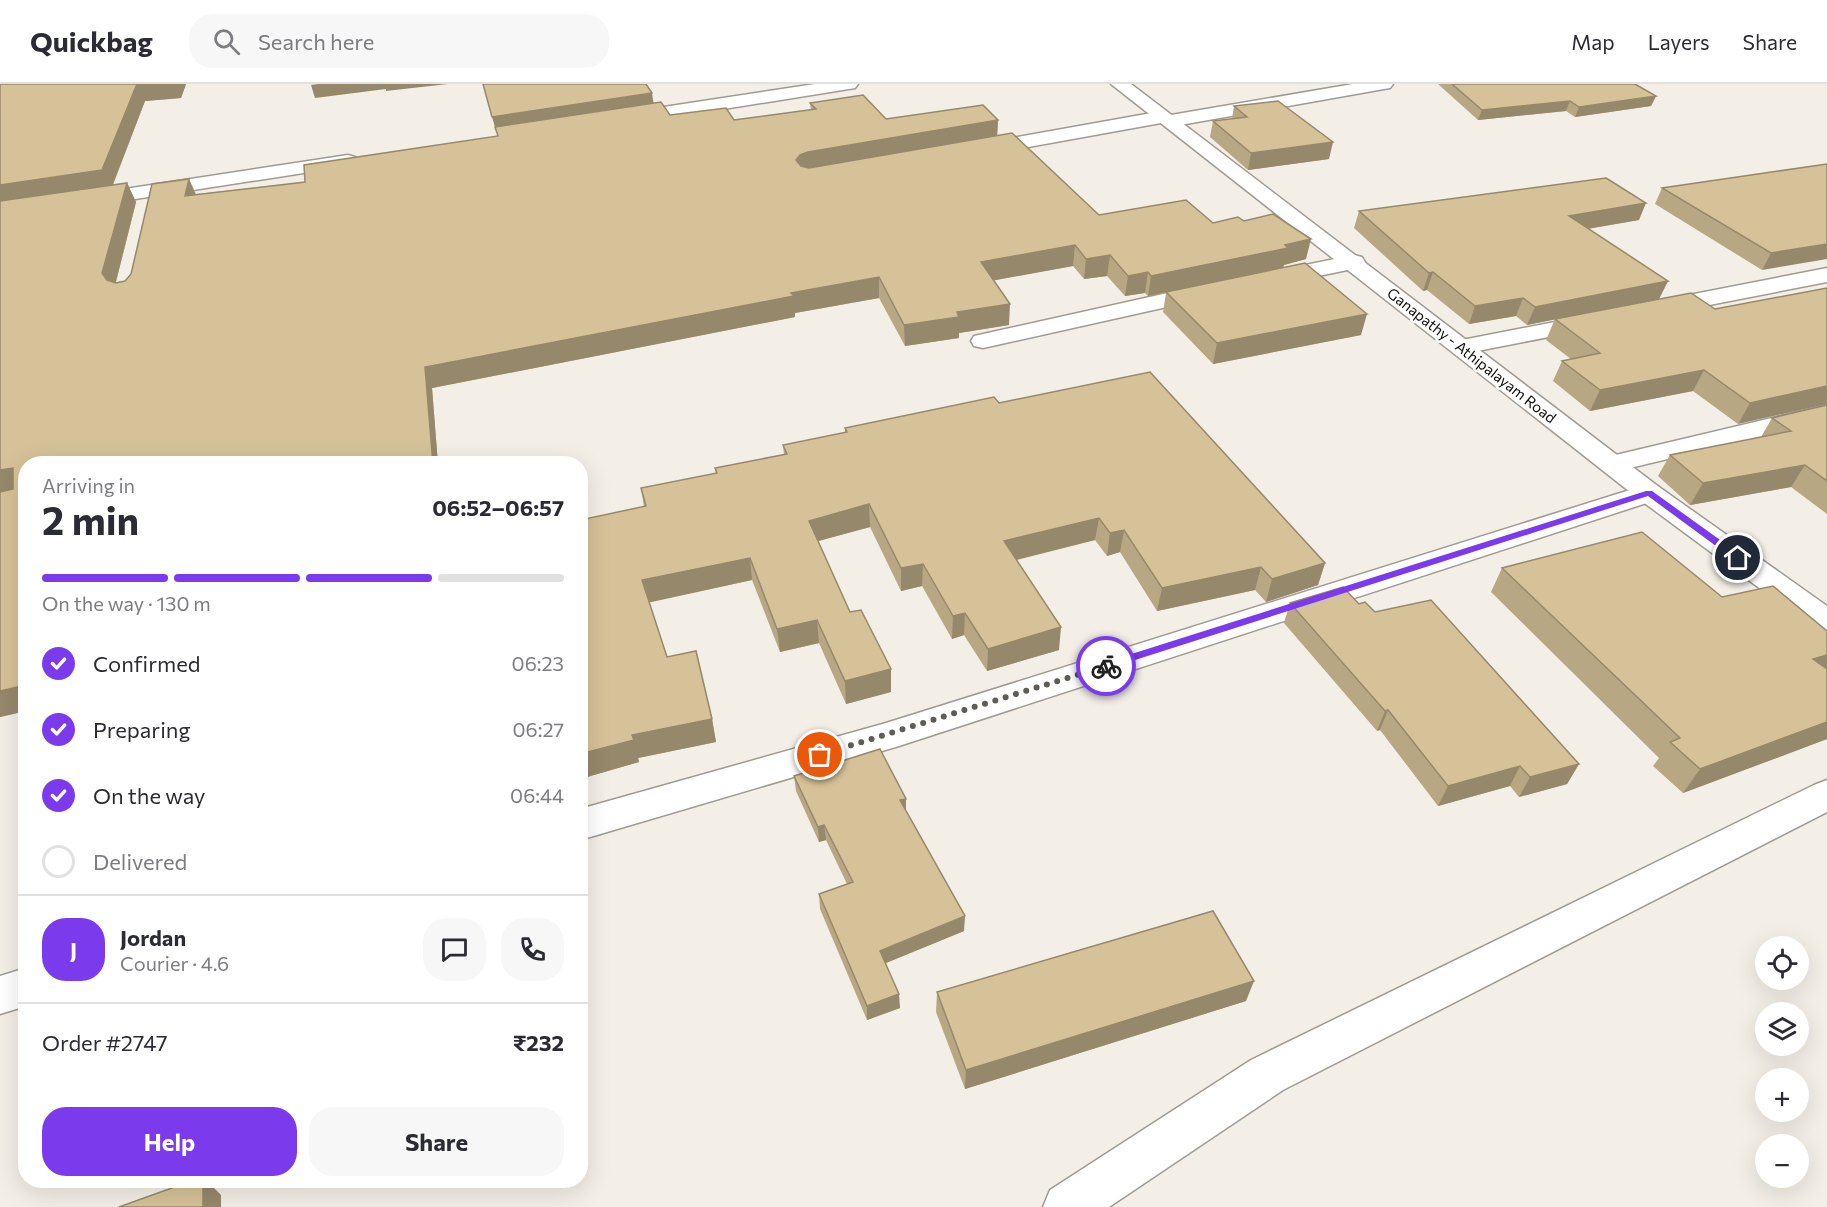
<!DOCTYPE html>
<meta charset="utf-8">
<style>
body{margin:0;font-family:Commissioner,sans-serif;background:#f7f7f7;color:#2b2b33;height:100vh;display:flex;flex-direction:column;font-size:22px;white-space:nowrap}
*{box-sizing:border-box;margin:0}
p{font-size:20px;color:#7c7c81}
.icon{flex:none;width:33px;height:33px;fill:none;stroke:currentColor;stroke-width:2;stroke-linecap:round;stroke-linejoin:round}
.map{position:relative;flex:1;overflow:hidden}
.drawer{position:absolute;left:18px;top:372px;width:570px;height:732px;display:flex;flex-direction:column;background:#fff;border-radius:24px;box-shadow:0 6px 24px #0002}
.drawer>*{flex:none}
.fabs{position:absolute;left:1755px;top:852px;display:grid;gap:12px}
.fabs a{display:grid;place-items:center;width:54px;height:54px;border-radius:50%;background:#fff;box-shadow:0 6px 24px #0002;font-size:30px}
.pin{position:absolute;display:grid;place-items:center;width:51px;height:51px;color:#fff;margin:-26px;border:3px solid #fff;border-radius:50%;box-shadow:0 2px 6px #0007}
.courier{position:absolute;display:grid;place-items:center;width:60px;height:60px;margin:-30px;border:4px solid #7c3aed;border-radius:50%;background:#fff;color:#222;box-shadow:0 2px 8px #0007}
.overview em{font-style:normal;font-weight:700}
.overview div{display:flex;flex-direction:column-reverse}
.overview{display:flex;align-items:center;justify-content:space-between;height:102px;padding:0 24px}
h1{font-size:39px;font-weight:700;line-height:45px}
.bar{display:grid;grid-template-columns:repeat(4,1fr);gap:9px 6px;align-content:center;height:72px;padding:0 24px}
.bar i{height:8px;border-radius:4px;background:#e1e1e2}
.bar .active{background:#7c3aed}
.bar p{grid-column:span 4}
.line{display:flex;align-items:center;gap:15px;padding:0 24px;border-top:2px solid #e1e1e2}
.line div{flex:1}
.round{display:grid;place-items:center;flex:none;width:63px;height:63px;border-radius:24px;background:#f7f7f7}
ol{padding:0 24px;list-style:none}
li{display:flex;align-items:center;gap:18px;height:66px}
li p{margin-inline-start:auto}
li .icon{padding:6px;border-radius:50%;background:#7c3aed;color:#fff;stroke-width:4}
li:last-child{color:#7c7c81}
li i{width:33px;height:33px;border:3px solid #e1e1e2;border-radius:50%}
.action{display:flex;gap:12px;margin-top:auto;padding:12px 24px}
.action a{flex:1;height:69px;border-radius:24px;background:#7c3aed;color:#fff;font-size:24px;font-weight:700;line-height:69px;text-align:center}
.action a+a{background:#f7f7f7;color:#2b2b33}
header{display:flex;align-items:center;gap:36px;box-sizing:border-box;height:84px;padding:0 30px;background:#fff;border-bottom:2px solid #e1e1e2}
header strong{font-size:28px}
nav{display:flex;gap:33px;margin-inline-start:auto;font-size:21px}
.search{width:420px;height:54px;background:#f7f7f7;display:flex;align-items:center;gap:15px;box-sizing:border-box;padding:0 21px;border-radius:24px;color:#7c7c81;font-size:22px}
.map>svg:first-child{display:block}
</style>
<header>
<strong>Quickbag</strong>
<div class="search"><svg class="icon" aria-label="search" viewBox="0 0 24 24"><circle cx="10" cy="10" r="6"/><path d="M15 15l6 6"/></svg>Search here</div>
<nav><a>Map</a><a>Layers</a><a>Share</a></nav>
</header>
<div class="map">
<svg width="1827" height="1123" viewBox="0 0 1827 1123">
<rect width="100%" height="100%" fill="#f3efe7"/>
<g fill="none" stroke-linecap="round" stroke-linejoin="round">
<!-- minor casing -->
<g stroke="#9f9b93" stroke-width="3">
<g id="minor">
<polygon points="815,0 858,0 855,4 849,5 624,41 617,39 615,35 617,31 624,29"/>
<polygon points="1353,0 1393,0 1390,4 1384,5 1169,43 1161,39 979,72 972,70 969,66 972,62 979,60 1163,27 1171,31"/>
<polygon points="348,71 355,73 358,77 355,81 0,136 0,124"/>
<polygon points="1354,171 1362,173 1365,178 1362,183 1270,202 1262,200 1259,195 1262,190"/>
<polygon points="1827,184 1827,198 1658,231 1650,229 1646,224 1650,219 1658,217"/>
<polygon points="1208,200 1216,202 1220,207 1216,212 983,264 974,262 971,257 974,252"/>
<polygon points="1596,230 1605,232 1608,237 1605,242 1462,270 1453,268 1450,263 1453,258 1462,256"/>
<polygon points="1827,321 1827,337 1613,388 1603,386 1599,380 1603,374"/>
<polygon points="1649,400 1659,403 1663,409 1659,415 899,662 580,756 580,725 886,639"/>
<polygon points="1827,696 1827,728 1283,1006 1109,1123 1043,1123 1050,1106 1251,976 1814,701"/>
<polygon points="26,884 26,922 0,930 0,892"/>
</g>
</g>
<!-- major casing -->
<g stroke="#9f9b93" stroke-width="3">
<polygon id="major" points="1111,0 1131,0 1659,403 1827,522 1827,549 1816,546 1639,415"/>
</g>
<!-- minor -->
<use href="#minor" fill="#fff" fill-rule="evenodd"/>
<!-- major -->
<use href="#major" fill="#fff" fill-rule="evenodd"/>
</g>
<!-- wall -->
<g fill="#b8a783">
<polygon points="0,0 186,0 181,14 145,17 113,101 127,99 136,118 116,198 125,197 131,190 189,95 196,110 305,98 498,53 483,0 654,19 670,31 734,36 811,26 810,19 886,35 998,36 997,52 1099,131 1213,139 1306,175 1284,181 1283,183 1361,251 1213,280 1163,228 1166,209 1148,212 1145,209 1125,212 1107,192 1084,195 1073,182 994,196 1009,241 959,249 959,254 905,262 879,214 795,229 795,233 432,304 438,380 26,380 26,627 0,633"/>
<polygon points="1438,0 1635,0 1656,12 1651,22 1575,33 1566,27 1478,36"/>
<polygon points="1234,22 1329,75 1248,86 1210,53 1213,37 1232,35"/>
<polygon points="1827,80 1762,186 1655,120 1662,104"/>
<polygon points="1359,127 1639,136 1588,145 1668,197 1659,215 1715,225 1827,204 1738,340 1693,307 1590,327 1553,297 1562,277 1571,275 1546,256 1555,235 1527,241 1516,232 1469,240 1427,206 1423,207 1354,144"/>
<polygon points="999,319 1325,479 1318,501 1266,518 1255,506 1157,527 1120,468 1107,472 1095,456 1017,476 1059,566 987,587 964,551 952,555 922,502 901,507 870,443 818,457 850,528 891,608 846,620 819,559 780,568 752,496 649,518 667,573 712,635 716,658 638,674 639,678 580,695 580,436 644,423 641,404 716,390 715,384 784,371 783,361 845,349 845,344"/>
<polygon points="1827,321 1827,430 1791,403 1690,421 1658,392 1670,371 1761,353 1772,334"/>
<polygon points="1502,484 1722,513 1827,547 1827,655 1683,709 1653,682 1659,674 1491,508"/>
<polygon points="1290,519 1359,520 1375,528 1579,680 1567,700 1519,713 1510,702 1438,722 1380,646 1377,647 1284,539"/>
<polygon points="794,692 906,715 906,726 964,847 886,879 900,924 867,936 820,825 819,810 847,800 826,756 819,758 796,707"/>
<polygon points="937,908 1246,917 965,1005 936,928"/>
</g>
<!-- shaded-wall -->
<g fill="#96886a">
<polygon points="137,0 186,0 181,14 145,17 111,105 0,122 0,101"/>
<polygon points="318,0 448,0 386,7 386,5 315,14 311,1"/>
<polygon points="652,9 654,22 496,46 492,33"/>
<polygon points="1656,12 1651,22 1575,33 1579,23"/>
<polygon points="1570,17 1566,27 1478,36 1482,26"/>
<polygon points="998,36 997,54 801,90 796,76 800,71 808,68"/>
<polygon points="1333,58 1329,75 1248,86 1251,69"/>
<polygon points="189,95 197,114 185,112"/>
<polygon points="127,99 136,118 113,209 102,189"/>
<polygon points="1646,119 1639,136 1562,149 1569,132"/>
<polygon points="1311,155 1306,175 1284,181 1283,184 1148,212 1151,192"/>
<polygon points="1827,160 1827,175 1762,186 1771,169"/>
<polygon points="1075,161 1073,182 980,199 981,178"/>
<polygon points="1110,171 1107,192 1084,195 1086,175"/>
<polygon points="1148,188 1145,209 1125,212 1128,192"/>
<polygon points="1433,188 1427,206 1423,207 1429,189"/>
<polygon points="879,193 879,214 795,229 795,233 432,304 438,380 433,380 425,283 791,209"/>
<polygon points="1668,197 1659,215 1527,241 1535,223"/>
<polygon points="1523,214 1516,232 1469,240 1475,222"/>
<polygon points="1010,220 1009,241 959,249 959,254 905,262 904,241 957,228"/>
<polygon points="1367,230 1361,251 1213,280 1217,259"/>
<polygon points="1704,286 1693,307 1590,327 1600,306"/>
<polygon points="1827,302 1827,320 1738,340 1750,319"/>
<polygon points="1805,381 1791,403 1690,421 1703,399"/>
<polygon points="13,384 26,403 0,411 0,386"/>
<polygon points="869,420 870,443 811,459 809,437"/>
<polygon points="1099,434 1095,456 1003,479 1004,457"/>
<polygon points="1124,446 1120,468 1107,472 1110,449"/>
<polygon points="750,474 752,496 647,519 642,496"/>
<polygon points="1325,479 1318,501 1266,518 1272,495"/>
<polygon points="923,480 922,502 901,507 901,484"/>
<polygon points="1261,483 1255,506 1157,527 1162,504"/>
<polygon points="965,529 964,551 952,555 953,532"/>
<polygon points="817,536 819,559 780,568 777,545"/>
<polygon points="1061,543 1059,566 987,587 988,565"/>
<polygon points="1827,571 1827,591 1813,575"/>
<polygon points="891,585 891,608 846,620 845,597"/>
<polygon points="26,601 26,627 0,633 0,607"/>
<polygon points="1388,626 1380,646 1377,647 1385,627"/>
<polygon points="712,635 716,658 638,674 639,678 580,695 580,670 632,651"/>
<polygon points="1827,638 1827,655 1683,709 1700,685"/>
<polygon points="1579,680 1567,700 1519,713 1530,693"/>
<polygon points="1520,682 1510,702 1438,722 1448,702"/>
<polygon points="906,715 906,729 900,716"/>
<polygon points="824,741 826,756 819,758 818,743"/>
<polygon points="965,832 964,847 881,881 880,867"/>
<polygon points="1254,897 1246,917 965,1005 966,986"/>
<polygon points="899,910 900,924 867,936 867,922"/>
<polygon points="203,1096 206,1096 221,1111 221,1123 203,1123"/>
</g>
<!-- building -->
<g fill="#d6c298" stroke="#96886a" stroke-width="1.5">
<polygon points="0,0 137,0 102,86 0,101"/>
<polygon points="483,0 646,0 652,9 492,33"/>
<polygon points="1452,0 1635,0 1656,12 1579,23 1570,17 1482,26"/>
<polygon points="863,11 886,35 983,21 998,36 808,68 800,71 796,76 801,82 809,84 1012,49 1099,131 1186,116 1213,139 1238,133 1244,137 1273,130 1311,155 1285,161 1288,164 1151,192 1148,188 1128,192 1110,171 1086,175 1075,161 981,178 1010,220 957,228 959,233 904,241 879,193 791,209 794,212 425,283 433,380 26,380 26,601 0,607 0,408 13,405 13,384 0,386 0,117 127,99 102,189 107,196 116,199 125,197 131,190 152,100 189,95 185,112 305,98 304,81 498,52 495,43 661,18 670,31 726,24 734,36 816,25 810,19"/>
<polygon points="1278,17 1333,58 1251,69 1213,37 1247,33 1234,22"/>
<polygon points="1827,80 1827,160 1771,169 1662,104"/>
<polygon points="1606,94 1646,119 1569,132 1668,197 1535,223 1523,214 1475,222 1433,188 1429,189 1359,127"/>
<polygon points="1305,179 1367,230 1217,259 1166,208"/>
<polygon points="1827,204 1827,302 1750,319 1704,286 1600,306 1562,277 1600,269 1555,235 1691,209 1715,225"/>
<polygon points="1150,288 1325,479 1272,495 1261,483 1162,504 1124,446 1110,449 1099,434 1004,457 1061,543 988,565 965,529 953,532 923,480 901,484 869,420 809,437 850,528 861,526 891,585 845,597 817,536 777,545 750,474 642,496 667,573 696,567 712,635 632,651 634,656 580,670 580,436 646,422 641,404 717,389 715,384 787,370 783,361 847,348 845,344 994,313 999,319"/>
<polygon points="1827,321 1827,397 1805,381 1703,399 1670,371 1791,347 1772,334"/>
<polygon points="1642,448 1722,513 1773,502 1827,547 1827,571 1813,575 1827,585 1827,638 1700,685 1670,658 1680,654 1502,484"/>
<polygon points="1343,503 1359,520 1365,518 1375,528 1431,516 1579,680 1530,693 1520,682 1448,702 1388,626 1385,627 1290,519"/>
<polygon points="880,665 906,715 900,716 965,832 880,867 899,910 867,922 819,810 853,798 824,741 818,743 794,692"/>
<polygon points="1213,827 1254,897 966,986 937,908"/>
<polygon points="194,1096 203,1096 203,1123 119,1123"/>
</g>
<!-- route -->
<polygon fill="#7c3aed" points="1646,407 1652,407 1741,471 1741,476 1735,476 1648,412 1110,584 1106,585 1101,582 1103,579"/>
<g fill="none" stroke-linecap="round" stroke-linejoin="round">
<!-- done -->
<polyline stroke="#5e5c57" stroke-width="6" stroke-dasharray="0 10.8" points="820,671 1106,582"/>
</g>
<g text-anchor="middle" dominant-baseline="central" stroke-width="5" stroke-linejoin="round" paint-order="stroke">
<!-- far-street labels -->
<g font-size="15" fill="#0e0d0a" stroke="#fff">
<text transform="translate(1472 271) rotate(38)">Ganapathy - Athipalayam Road</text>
</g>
</g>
</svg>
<div class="fabs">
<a><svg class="icon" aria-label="locate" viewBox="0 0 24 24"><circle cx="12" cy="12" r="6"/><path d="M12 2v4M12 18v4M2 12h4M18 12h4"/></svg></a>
<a><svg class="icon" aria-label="layers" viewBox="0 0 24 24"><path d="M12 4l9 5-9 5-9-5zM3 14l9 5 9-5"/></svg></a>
<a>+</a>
<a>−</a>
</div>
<div class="pin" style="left:820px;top:671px;background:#ea580c"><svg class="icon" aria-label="bag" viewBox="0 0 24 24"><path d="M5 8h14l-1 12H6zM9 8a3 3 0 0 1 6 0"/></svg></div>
<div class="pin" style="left:1738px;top:474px;background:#1f2937"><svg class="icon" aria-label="home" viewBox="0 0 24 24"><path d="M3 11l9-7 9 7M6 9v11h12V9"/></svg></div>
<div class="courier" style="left:1106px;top:582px"><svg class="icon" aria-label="bike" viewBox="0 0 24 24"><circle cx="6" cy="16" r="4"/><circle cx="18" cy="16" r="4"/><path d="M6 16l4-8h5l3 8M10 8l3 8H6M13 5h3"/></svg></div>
<section class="drawer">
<div class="overview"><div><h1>2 min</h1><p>Arriving in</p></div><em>06:52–06:57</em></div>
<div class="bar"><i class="active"></i><i class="active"></i><i class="active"></i><i></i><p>On the way · 130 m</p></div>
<ol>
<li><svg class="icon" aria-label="check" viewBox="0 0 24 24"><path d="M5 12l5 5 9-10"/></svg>Confirmed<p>06:23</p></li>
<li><svg class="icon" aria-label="check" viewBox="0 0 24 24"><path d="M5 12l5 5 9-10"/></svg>Preparing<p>06:27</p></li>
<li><svg class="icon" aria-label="check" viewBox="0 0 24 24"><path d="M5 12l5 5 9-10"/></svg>On the way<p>06:44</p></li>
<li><i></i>Delivered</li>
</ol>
<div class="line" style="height:108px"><b class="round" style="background:#7c3aed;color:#fff">J</b><div><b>Jordan</b><p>Courier · 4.6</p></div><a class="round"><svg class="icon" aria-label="chat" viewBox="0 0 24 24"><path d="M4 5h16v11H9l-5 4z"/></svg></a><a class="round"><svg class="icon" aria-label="phone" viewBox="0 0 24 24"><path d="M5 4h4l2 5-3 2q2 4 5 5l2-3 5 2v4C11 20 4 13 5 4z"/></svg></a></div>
<div class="line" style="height:78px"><div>Order #2747</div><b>₹232</b></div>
<div class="action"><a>Help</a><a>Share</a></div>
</section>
</div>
